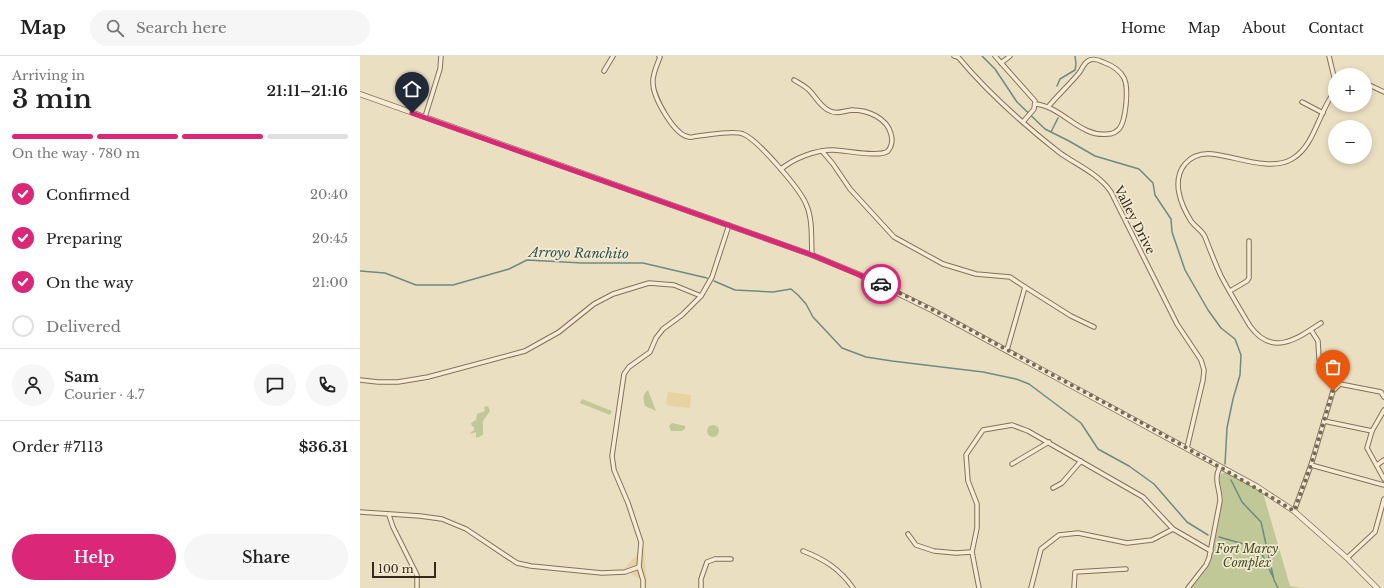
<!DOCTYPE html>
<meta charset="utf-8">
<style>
body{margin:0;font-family:"Libre Baskerville",serif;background:#f6f6f6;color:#222;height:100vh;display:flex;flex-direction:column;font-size:15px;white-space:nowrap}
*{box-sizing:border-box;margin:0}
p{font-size:13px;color:#767676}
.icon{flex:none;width:22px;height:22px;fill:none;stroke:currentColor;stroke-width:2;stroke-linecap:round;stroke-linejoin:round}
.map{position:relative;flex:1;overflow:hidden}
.drawer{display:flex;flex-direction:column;background:#fff;width:360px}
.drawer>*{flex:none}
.buttons{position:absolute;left:968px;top:12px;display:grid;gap:8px}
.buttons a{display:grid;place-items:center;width:44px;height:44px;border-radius:50%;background:#fff;box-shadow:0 2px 6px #0003;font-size:20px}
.scale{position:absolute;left:12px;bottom:10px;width:64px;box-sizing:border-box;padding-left:4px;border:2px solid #34291e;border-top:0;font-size:11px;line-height:14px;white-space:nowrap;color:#34291e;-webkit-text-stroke:3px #f3e9d1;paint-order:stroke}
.pin{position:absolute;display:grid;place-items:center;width:34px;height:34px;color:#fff;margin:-41px -17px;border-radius:50% 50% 50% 0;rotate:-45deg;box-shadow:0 0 4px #0007}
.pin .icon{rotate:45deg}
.courier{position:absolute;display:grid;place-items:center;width:40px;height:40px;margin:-20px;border:3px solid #db2777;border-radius:50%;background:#fff;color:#222;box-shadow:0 1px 5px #0007}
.summary em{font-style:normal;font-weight:600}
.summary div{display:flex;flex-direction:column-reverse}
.summary{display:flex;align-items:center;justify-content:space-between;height:68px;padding:0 12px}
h1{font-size:26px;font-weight:600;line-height:30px}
.bar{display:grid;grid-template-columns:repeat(4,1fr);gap:6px 4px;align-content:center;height:48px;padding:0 12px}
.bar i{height:5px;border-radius:3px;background:#e0e0e0}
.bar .on{background:#db2777}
.bar p{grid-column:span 4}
.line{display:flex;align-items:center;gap:10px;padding:0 12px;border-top:1px solid #e0e0e0}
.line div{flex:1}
.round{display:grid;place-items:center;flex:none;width:42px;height:42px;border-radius:21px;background:#f6f6f6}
ol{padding:0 12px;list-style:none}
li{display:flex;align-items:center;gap:12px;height:44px}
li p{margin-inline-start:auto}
li .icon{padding:4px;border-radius:50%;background:#db2777;color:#fff;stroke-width:4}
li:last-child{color:#767676}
li i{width:22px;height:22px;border:2px solid #e0e0e0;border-radius:50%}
.primary-button{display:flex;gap:8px;margin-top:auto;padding:8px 12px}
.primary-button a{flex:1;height:46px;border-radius:24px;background:#db2777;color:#fff;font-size:16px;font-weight:600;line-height:46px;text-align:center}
.primary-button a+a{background:#f6f6f6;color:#222}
header{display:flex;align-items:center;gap:24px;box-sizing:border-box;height:56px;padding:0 20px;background:#fff;border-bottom:1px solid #e0e0e0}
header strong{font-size:19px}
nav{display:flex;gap:22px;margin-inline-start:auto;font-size:14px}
.search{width:280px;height:36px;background:#f6f6f6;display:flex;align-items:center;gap:10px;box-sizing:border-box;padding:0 14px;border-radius:22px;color:#767676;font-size:15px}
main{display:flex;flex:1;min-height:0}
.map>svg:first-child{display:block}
</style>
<header>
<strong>Map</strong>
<div class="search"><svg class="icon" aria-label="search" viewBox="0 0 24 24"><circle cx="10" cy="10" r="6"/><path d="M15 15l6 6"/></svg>Search here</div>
<nav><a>Home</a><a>Map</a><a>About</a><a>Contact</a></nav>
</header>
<main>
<section class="drawer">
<div class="summary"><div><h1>3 min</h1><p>Arriving in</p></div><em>21:11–21:16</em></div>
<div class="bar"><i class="on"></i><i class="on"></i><i class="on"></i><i></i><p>On the way · 780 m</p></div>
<ol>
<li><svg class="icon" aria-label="check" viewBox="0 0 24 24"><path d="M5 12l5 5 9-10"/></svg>Confirmed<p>20:40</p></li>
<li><svg class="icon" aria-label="check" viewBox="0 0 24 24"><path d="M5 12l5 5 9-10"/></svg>Preparing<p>20:45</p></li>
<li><svg class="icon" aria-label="check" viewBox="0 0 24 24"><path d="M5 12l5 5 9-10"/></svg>On the way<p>21:00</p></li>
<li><i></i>Delivered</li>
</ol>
<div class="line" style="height:72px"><a class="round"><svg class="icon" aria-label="person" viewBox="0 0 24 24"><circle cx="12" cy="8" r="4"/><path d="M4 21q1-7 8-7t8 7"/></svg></a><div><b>Sam</b><p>Courier · 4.7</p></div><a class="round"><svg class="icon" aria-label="chat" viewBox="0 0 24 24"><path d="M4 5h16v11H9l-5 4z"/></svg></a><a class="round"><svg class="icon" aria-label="phone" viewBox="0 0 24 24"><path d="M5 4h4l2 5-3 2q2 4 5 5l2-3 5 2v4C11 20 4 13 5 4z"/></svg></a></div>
<div class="line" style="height:52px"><div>Order #7113</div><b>$36.31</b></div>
<div class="primary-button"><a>Help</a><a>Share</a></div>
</section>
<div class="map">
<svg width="1024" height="532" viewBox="0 0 1024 532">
<rect width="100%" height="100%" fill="#ebdfc2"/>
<!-- green -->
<g fill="#c1c897">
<path d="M288 334 296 355 285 350C283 343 282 339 288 334Z"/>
<polygon points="222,343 252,355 250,359 220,347"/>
<polygon points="128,350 130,355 123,365 123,379 116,382 116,376 111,378 110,377 114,374 114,371 112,370 111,367 116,364 117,358 125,355 124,351"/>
<polygon points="312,367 325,370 325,373 322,375 311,375 309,370"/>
<circle cx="353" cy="375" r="6"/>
<polygon points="863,417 867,417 903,437 930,530 941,532 831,532 846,514 852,501 863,442 859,424 860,419"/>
</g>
<!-- sand -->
<g fill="#e5d4a1">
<polygon points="308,336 331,339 330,352 309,350 306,347"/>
<polygon points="284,491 287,528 264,513"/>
</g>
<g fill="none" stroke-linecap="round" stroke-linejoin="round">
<!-- stream -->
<g stroke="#6c8b83" stroke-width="1.5">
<polyline points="622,0 635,13 657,46 685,73 709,85 735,100 779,113 793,127 795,139 811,163 812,176 825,214 848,254 861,272 875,283 881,299 880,319 873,343 867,372 865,408"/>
<polyline points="697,30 700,23 715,14 716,8 715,0"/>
<polyline points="691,76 698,62"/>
<polyline points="0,215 25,217 56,229 93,229 149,213 167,204 222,207 283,207 347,222"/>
<polyline points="354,225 375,234 413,236 431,233 438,239 446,248 453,261 482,292 506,301 532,305 623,316 656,323 669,328 721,367 738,393 769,410 794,428 827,466 848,479"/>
<polyline points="871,424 882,446 901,466 914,524 918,532"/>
<polyline points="859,481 891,490 901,496 913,521"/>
</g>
<!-- minor casing -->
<g stroke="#83715b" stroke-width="5.5">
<g id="minor">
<path d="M299 0 300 1C297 9 292 19 293 27 293 41 314 79 329 81 331 82 335 80 338 80 349 79 374 74 383 78 397 83 440 133 446 148 453 163 451 182 452 199"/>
<path d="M594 0 598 1C628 37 663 68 700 97 717 109 739 118 751 136L817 268 841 304 844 314 843 324 827 392"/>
<polyline points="635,0 675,45 674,53 663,66"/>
<polyline points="969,0 975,25"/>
<polyline points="641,7 650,0"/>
<polyline points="244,15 253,0"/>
<polyline points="1005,27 1024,36"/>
<polyline points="942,46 963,57"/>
<path d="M675 48C702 50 720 82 748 78 752 78 756 76 759 73 766 65 769 32 764 22 760 14 751 9 743 6 739 4 732 2 728 5 724 7 722 13 719 17 709 29 698 39 688 51"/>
<polyline points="65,61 80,13 81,0"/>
<polyline points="462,95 473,108 490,133 534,181 583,208 616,218 650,221 665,231 647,294"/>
<path d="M421 113C435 102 455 94 473 94 486 94 519 102 528 95 532 90 533 85 531 78 527 62 508 54 492 54 483 55 476 59 468 54 459 49 456 41 449 34 445 30 439 27 434 24"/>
<polyline points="665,231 711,260 734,271"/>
<polyline points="870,235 887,225 889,222 889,185"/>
<path d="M961 267C937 283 912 301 890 270 880 253 870 237 861 220 855 207 850 194 845 181 842 174 835 171 831 165 821 149 811 125 825 108 832 100 841 97 852 98 875 100 910 116 932 103 955 90 959 54 975 35"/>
<polyline points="951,274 958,285 959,303 974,315 980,328"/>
<polyline points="0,324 18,326 38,326 68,321 165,295 199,276 234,248 253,238 289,227 314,229 341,240"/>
<polyline points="980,328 1021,336 1024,341"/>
<polyline points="1024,354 1012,375 1007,392 1024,423"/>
<polyline points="964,365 1012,375"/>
<polyline points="652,408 689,386"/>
<polyline points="951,409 1024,429"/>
<polyline points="1017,409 1024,404"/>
<polyline points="693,432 702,427 721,405"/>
<polyline points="934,455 951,409 973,335 980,328"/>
<polyline points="0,456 60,460 82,463 106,473 157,507 171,510 242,517 265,516 279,511 281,486 268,447 254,414 252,400 264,318 269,311 290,296 296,282 303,273 322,259 341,240 352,221 369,169"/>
<polyline points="29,459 33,471 57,519 57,532"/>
<polyline points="548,478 556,489 574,495 596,497 612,496"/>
<path d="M443 495C464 503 480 513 493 532"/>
<polyline points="987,502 1015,476 1024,443"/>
<polyline points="279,511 283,524 283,532"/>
<polyline points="341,532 341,523 347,506 355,503 371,503"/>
<polyline points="619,532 612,496 617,472 617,448 608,425 606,399 623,374 652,369 668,375 783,441 813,473 851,495"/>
<polyline points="671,532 681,493 699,479 718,477 767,487 792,484 813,473"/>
<polyline points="714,532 715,516 766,513"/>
<path d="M828 532 846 509 849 502 860 445C860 432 853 423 860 411"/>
</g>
</g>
<!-- tertiary casing -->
<g stroke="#83715b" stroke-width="6">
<polyline id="tertiary" points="0,38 452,199 498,218 572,254 896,430 934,455 987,502 1017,532"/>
</g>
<!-- minor -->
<use href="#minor" stroke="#f6ecd5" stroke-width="3.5"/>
<!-- tertiary -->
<use href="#tertiary" stroke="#f6ecd5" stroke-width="4.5"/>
</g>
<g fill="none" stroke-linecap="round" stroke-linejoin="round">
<!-- done -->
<path stroke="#746957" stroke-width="4" stroke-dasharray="0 7.2" d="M521 228C578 255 634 287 689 317 772 361 854 406 934 455L951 409 973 335"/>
<!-- route -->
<polyline stroke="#db2777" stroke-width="5" points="52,57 452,199 521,228"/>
</g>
<g text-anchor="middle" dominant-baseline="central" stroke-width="3.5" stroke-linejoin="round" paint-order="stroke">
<!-- street labels -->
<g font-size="12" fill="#34291e" stroke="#f3e9d1">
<text transform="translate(775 164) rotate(63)">Valley Drive</text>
</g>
<!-- park labels -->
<g font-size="12" font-style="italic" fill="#444f26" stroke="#f3e9d1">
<text x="887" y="492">Fort Marcy<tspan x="887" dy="14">Complex</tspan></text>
</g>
<!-- water labels -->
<g font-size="13" font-style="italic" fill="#2e5351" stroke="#f3e9d1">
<text transform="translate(219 197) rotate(1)">Arroyo Ranchito</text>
</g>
</g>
</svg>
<div class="buttons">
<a>+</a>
<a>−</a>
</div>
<div class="scale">100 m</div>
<div class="pin" style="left:973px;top:335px;background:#ea580c"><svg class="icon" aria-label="bag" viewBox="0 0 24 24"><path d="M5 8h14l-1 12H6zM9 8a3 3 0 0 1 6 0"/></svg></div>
<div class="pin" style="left:52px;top:57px;background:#1f2937"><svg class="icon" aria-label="home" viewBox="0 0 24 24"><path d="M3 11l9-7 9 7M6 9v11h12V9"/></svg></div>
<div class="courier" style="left:521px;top:228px"><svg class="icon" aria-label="car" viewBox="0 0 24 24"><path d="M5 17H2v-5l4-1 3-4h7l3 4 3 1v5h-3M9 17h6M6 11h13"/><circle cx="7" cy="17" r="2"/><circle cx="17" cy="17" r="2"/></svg></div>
</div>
</main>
